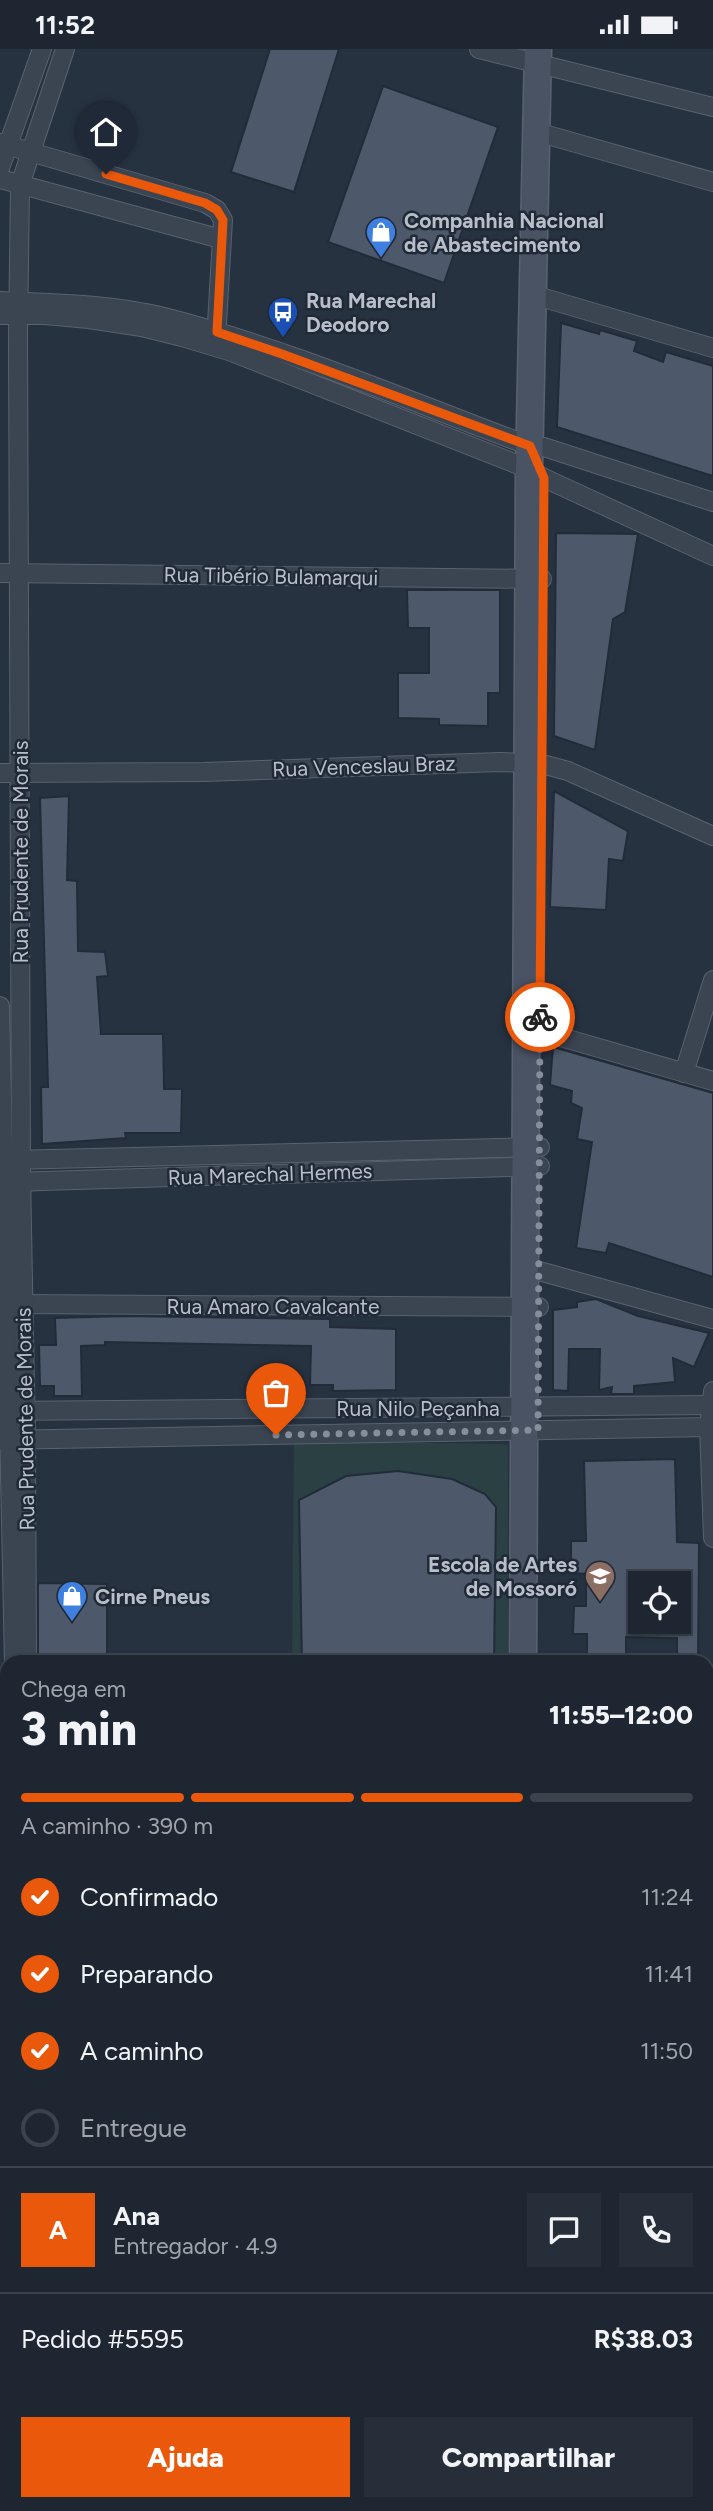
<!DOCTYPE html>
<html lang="pt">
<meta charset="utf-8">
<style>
body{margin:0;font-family:Figtree,sans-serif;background:#252e39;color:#f1f3f6;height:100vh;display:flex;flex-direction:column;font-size:26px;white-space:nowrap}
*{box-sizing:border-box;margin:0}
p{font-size:23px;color:#a0a5ab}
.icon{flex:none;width:38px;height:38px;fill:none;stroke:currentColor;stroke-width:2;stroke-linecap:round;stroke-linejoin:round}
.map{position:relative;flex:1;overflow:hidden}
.sheet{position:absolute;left:0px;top:1606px;width:714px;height:856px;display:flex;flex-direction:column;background:#1d2631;border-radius:21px 21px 0 0;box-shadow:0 2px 5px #0004,0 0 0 2px #3b434d}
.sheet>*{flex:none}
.buttons{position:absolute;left:628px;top:1522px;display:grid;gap:14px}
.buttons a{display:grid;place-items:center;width:63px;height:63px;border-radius:0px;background:#1d2631;box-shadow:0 2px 5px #0004,0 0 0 2px #3b434d;font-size:35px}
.pin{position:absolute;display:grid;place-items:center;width:60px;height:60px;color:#fff;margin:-72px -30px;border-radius:50% 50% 50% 0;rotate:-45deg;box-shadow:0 0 7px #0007}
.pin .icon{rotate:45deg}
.courier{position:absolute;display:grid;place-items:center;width:70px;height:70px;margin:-35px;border:5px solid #ea580c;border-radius:50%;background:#fff;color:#222;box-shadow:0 2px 9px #0007}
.summary em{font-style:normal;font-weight:800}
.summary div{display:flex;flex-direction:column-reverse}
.summary{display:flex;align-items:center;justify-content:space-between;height:119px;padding:0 21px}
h1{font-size:46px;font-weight:800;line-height:52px}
.bar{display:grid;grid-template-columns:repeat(4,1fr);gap:10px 7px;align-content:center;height:84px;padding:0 21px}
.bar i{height:9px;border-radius:5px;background:#3b434d}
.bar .active{background:#ea580c}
.bar p{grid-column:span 4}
.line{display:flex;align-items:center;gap:18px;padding:0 21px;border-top:2px solid #3b434d}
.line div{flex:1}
.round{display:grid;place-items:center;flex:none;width:74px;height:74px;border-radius:0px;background:#252e39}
ol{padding:0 21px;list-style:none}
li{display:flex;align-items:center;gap:21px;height:77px}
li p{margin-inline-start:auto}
li .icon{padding:7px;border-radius:50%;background:#ea580c;color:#fff;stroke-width:4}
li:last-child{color:#a0a5ab}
li i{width:38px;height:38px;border:4px solid #3b434d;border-radius:50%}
.button{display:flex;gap:14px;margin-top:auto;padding:14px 21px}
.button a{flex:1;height:80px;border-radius:0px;background:#ea580c;color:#fff;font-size:28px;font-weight:800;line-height:80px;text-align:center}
.button a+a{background:#252e39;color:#f1f3f6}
.status{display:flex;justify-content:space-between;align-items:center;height:49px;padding:0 35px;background:#1d2631;direction:ltr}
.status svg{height:19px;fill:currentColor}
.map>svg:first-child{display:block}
</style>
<div class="status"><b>11:52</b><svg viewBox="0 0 49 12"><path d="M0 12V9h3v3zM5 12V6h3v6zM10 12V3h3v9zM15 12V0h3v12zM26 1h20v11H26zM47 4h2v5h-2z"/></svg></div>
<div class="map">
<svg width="713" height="2462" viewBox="0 0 713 2462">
<rect width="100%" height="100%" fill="#273241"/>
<!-- green -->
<g fill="#2a4043">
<polygon points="294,1392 504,1395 508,1397 508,1613 292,1614"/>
<polygon points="707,1941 713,1941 713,2067 707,2066"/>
</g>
<!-- building -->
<g fill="#4d596a" stroke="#222b38" stroke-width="2" fill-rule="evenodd">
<polygon points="270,0 339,0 294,143 231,123"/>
<polygon points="383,37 498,78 444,234 328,193"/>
<polygon points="561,274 599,285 600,281 637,292 634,302 663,313 666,303 713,317 713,427 557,378"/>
<polygon points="556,484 638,485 625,563 613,570 595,701 554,687"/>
<polygon points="407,541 500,541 500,644 488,644 488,677 439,676 439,670 398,669 398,624 429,624 429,579 408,579"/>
<polygon points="554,742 628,782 623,812 609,810 606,861 550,858"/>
<polygon points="69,747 67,831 77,832 78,902 105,903 108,927 97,928 101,985 163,985 164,1040 182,1040 181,1084 125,1084 126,1089 42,1095 41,1038 48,1038 40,749"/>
<polygon points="553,998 713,1044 713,1228 609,1194 606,1204 576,1199 592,1093 577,1090 582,1059 571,1054 572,1042 550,1036"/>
<polygon points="596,1250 638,1267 709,1284 694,1318 673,1309 675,1333 634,1337 634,1345 611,1345 612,1338 599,1341 600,1300 569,1300 568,1342 553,1341 553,1261 577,1258 577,1253"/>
<polygon points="125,1267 330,1270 330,1278 396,1280 396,1341 333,1342 333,1336 310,1336 311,1297 105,1293 105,1296 81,1297 82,1347 54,1347 54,1337 40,1337 39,1296 56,1296 55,1269"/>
<path d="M675 1410 677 1493 699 1494 698 1614H677V1589L626 1588V1614H587V1585H573L574 1557H586V1525L571 1524V1492H586L584 1412ZM640 1528H679V1573H640Z"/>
<polygon points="398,1422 452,1430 485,1445 496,1458 494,1614 302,1614 299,1451 346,1427"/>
<polygon points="38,1534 107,1535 107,1614 38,1614"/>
</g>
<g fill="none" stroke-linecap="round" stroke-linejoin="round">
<!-- street casing -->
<g stroke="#59626e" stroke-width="20">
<g id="street">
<polyline points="479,0 713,58"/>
<polyline points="537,83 713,133"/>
<polyline points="0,94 205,154 217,161 223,171 216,292"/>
<polyline points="0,119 42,0"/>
<polyline points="0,130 221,190"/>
<polyline points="534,246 713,299"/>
<path d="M0 252C54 254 111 255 164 268 289 300 409 352 530 397L544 398 713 453"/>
<polyline points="0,266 45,266 89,270 142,278 182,288 229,302 529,420 544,429 713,507"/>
<polyline points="0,524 542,530"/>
<polyline points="0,724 203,723 501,713 542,715 568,722 713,787"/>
<polyline points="0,957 14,1614"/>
<polyline points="526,980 540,982 713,1032"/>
<polyline points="684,1024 713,931"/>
<polyline points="11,1111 540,1098"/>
<polyline points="10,1133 540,1117"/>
<polyline points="526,1221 539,1222 713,1270"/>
<polyline points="14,1255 539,1258"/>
<polyline points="713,1342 709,1378 713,1489"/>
<polyline points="0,1362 711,1356"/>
<polyline points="0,1391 709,1378"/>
<polyline points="27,1614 26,1391 21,1126 18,288 20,136 65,0"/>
<polyline points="0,1877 7,1877"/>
<polyline points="307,2462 713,2459"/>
</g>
</g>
<!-- secondary casing -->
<g stroke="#59626e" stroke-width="29">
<g id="secondary">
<polyline points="523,1614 529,420 538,0"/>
<polyline points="707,1716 713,1716"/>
<polyline points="0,1735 7,1735"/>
<polyline points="707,1929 713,1929"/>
<polyline points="0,2036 7,2022"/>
<polyline points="0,2048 7,2060"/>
<polyline points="707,2078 713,2079"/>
<polyline points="43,2455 44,2462"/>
</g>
</g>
<!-- path -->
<g stroke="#495d61" stroke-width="3.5" stroke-dasharray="5 5" stroke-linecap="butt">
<polyline points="707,1967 713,1965"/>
<polyline points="707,2037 713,2037"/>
</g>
<!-- street -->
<use href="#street" stroke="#3b4451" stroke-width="18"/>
<!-- secondary -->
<use href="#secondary" stroke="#4a5364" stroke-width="26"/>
</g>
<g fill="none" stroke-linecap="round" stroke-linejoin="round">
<!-- done -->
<polyline stroke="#858e9b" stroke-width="7" stroke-dasharray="0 12.6" points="276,1386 538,1381 540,968"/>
<!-- route -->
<polyline stroke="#ea580c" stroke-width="9" points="106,125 205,154 217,161 223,171 217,283 282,305 530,397 544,429 540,968"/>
</g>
<!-- icons -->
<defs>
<g id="shop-pin" transform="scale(1.575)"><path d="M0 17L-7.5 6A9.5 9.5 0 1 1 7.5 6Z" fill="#3f7fe0" stroke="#202936"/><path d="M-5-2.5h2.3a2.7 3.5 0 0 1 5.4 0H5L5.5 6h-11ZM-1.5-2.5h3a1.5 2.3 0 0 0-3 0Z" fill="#fff"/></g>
<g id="bus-pin" transform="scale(1.575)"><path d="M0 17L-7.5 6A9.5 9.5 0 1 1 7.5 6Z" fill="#1a4fb4" stroke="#202936"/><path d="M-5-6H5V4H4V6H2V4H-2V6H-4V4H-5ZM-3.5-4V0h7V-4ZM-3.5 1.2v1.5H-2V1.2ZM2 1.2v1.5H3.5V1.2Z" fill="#fff"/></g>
<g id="school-pin" transform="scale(1.575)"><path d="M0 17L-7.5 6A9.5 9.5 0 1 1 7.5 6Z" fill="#8d6e63" stroke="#202936"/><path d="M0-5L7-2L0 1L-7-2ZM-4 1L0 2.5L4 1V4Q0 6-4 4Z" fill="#fff"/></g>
</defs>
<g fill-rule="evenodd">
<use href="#shop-pin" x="381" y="183"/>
<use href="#bus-pin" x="283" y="263"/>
<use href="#school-pin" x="600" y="1527"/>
<use href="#shop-pin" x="72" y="1547"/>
</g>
<g text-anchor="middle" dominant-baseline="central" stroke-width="5" stroke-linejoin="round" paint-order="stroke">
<!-- poi labels -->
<g font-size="21" font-weight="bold" fill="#b8bfcb" stroke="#202936" text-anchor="start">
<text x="404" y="171">Companhia Nacional<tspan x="404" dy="24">de Abastecimento</tspan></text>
<text x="306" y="251">Rua Marechal<tspan x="306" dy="24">Deodoro</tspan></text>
<text x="577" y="1515" text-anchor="end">Escola de Artes<tspan x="577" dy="24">de Mossoró</tspan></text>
<text x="95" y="1547">Cirne Pneus</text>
</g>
<!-- street labels -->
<g font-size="21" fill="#b8bfcb" stroke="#202936">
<text transform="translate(271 527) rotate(1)">Rua Tibério Bulamarqui</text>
<text transform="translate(364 717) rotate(-2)">Rua Venceslau Braz</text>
<text transform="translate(20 803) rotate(-90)">Rua Prudente de Morais</text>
<text transform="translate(270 1125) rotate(-2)">Rua Marechal Hermes</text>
<text x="273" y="1257">Rua Amaro Cavalcante</text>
<text x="418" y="1359">Rua Nilo Peçanha</text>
<text transform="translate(25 1370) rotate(-91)">Rua Prudente de Morais</text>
</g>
</g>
</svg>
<div class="buttons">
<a><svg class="icon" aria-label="locate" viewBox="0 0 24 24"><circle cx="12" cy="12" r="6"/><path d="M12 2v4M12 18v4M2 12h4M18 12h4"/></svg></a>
</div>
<div class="pin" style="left:276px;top:1386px;background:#ea580c"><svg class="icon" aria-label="bag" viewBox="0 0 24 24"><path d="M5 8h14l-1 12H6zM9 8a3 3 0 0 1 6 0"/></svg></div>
<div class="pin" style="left:106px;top:125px;background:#1f2937"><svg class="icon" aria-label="home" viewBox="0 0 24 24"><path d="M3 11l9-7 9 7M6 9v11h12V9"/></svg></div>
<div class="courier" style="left:540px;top:968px"><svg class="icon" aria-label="bike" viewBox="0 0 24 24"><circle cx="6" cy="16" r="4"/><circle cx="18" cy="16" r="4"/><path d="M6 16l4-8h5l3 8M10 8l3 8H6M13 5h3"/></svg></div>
<section class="sheet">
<div class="summary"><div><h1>3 min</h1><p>Chega em</p></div><em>11:55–12:00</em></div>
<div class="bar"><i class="active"></i><i class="active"></i><i class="active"></i><i></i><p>A caminho · 390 m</p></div>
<ol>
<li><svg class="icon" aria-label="check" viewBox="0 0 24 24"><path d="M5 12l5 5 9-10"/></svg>Confirmado<p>11:24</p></li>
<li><svg class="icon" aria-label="check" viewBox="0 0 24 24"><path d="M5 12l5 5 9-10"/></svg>Preparando<p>11:41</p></li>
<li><svg class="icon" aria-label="check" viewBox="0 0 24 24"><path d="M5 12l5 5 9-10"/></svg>A caminho<p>11:50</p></li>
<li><i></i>Entregue</li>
</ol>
<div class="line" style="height:126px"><b class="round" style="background:#ea580c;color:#fff">A</b><div><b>Ana</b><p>Entregador · 4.9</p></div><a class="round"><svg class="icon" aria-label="chat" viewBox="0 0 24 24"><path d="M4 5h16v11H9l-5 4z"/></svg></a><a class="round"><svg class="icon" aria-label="phone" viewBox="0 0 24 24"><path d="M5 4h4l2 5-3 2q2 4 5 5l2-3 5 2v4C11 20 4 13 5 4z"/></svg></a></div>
<div class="line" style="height:91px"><div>Pedido #5595</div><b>R$38.03</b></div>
<div class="button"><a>Ajuda</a><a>Compartilhar</a></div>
</section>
</div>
